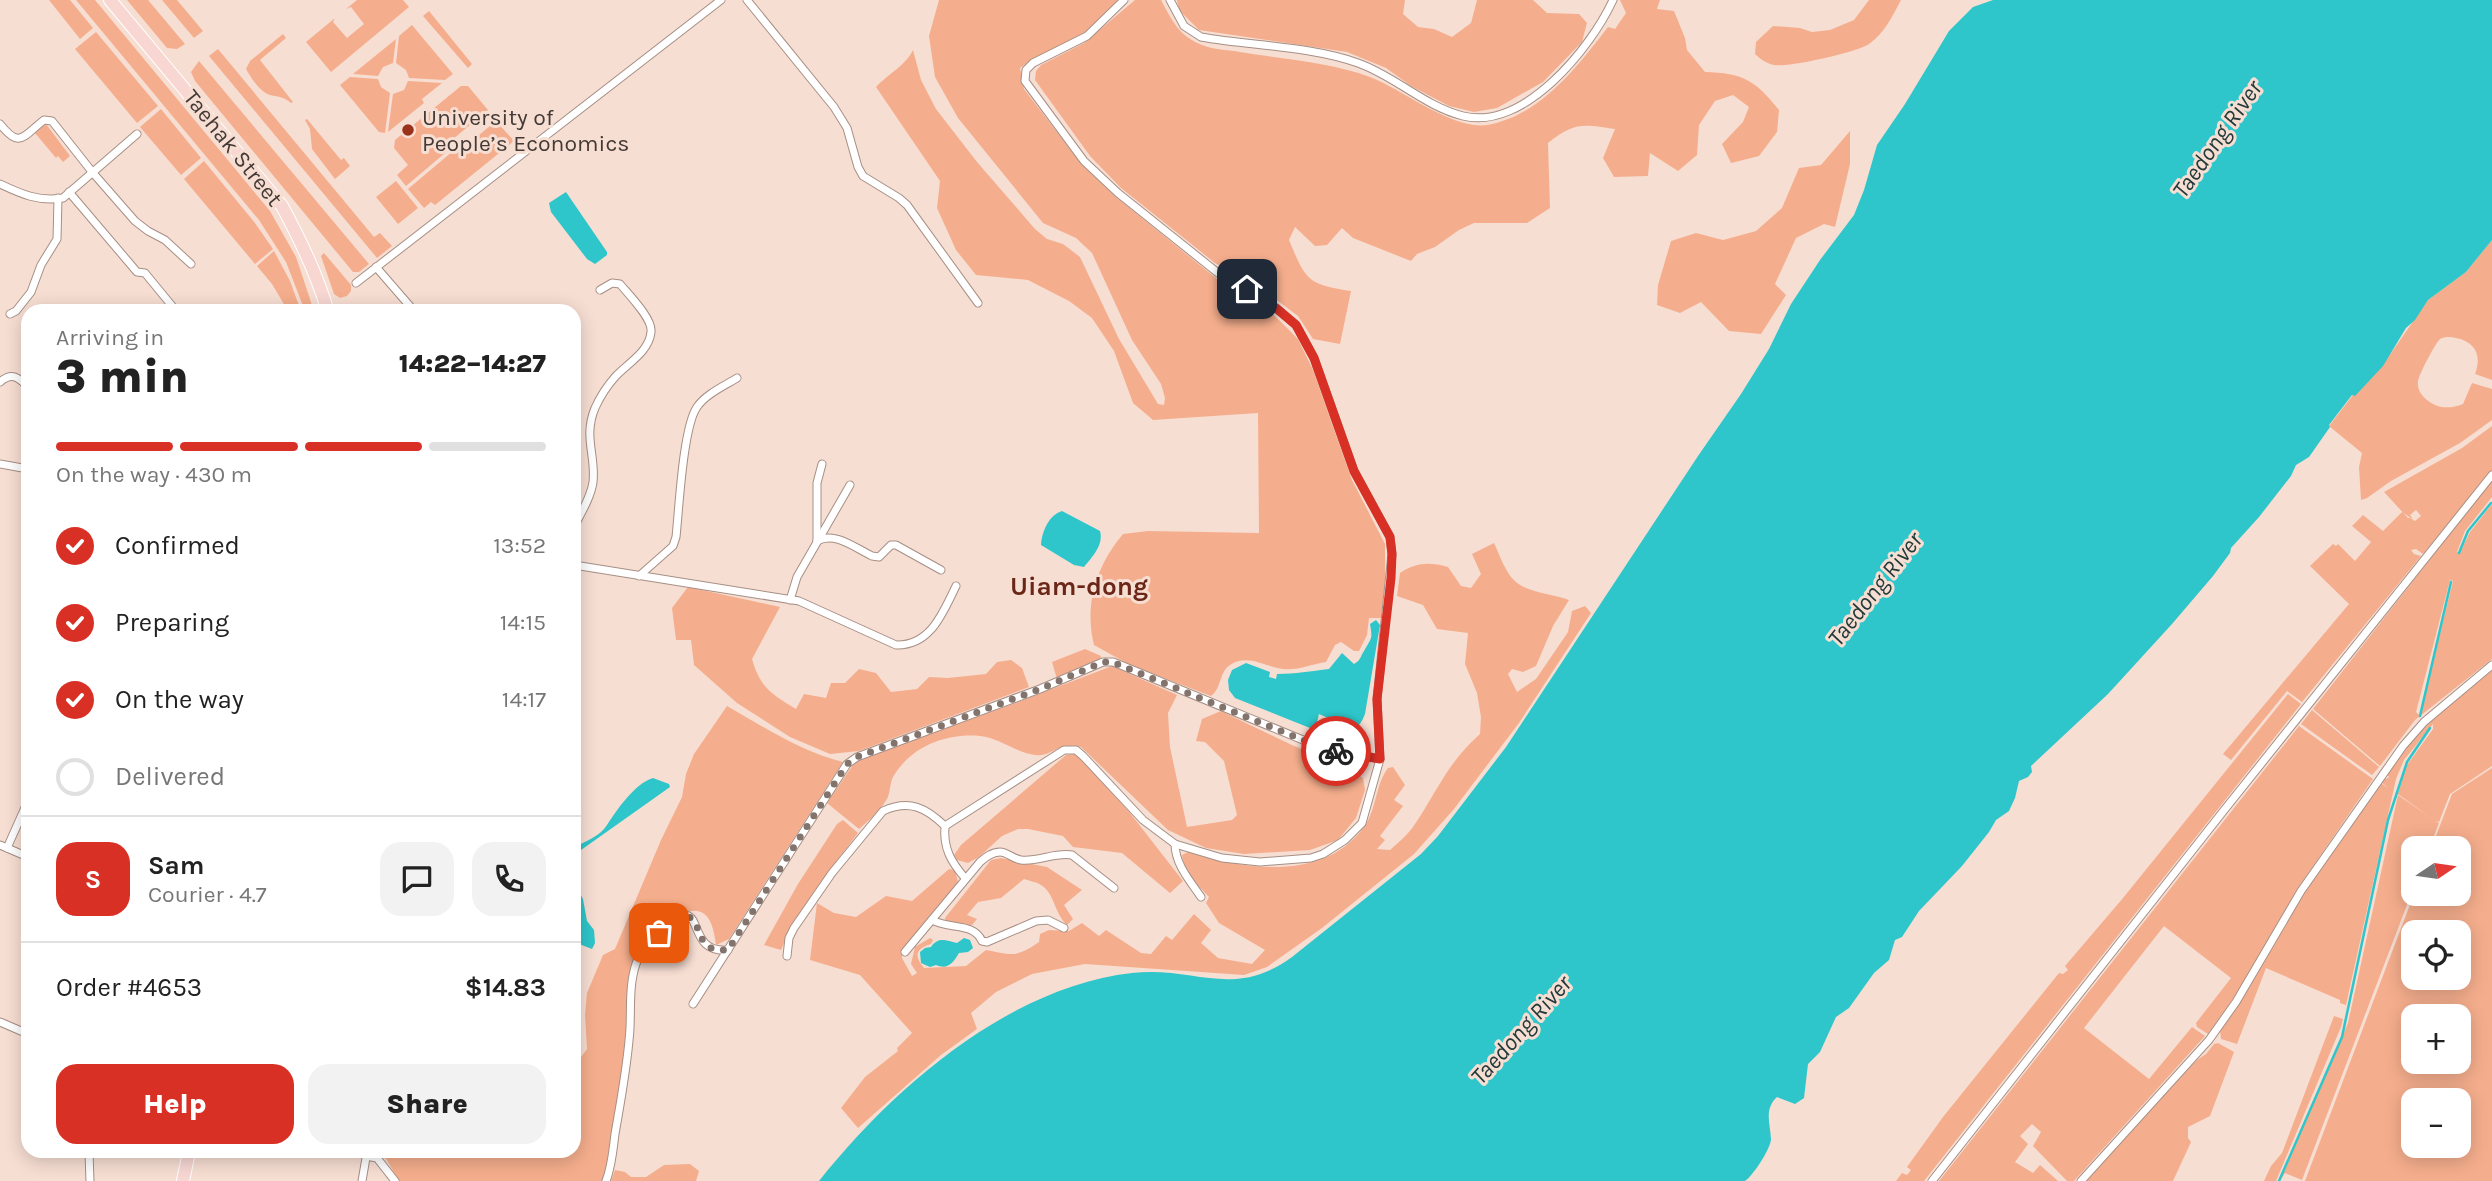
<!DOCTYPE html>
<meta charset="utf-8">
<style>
body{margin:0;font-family:Karla,sans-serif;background:#f2f2f2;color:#222;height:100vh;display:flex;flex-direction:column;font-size:26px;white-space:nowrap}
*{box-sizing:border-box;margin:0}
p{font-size:23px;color:#767676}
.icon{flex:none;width:38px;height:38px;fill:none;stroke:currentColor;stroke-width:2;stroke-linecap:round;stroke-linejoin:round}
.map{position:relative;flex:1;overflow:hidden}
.drawer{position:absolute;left:21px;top:304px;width:560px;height:854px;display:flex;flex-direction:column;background:#fff;border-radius:21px;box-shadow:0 4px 18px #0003}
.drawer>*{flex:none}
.needle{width:46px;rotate:77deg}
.tools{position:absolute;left:2401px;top:836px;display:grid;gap:14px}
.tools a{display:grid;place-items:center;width:70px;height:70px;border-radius:14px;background:#fff;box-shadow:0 4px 18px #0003;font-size:35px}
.pin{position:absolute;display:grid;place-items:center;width:60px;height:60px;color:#fff;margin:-30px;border-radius:14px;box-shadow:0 4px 10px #0006}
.courier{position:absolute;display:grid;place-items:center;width:70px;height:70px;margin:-35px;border:5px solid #d93025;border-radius:50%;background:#fff;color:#222;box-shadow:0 2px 9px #0007}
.summary em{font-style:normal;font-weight:800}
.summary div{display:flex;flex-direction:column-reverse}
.summary{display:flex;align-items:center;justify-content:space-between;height:119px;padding:0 35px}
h1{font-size:46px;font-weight:800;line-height:52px}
.bar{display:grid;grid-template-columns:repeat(4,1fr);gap:10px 7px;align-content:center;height:84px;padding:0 35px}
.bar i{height:9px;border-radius:5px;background:#e0e0e0}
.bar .active{background:#d93025}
.bar p{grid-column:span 4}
.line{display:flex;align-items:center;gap:18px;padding:0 35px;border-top:2px solid #e0e0e0}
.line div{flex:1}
.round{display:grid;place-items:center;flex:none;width:74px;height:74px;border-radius:21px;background:#f2f2f2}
ol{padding:0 35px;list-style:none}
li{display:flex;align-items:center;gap:21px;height:77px}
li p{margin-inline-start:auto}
li .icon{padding:7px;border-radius:50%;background:#d93025;color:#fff;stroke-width:4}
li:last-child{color:#767676}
li i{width:38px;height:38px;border:4px solid #e0e0e0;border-radius:50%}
.button{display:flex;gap:14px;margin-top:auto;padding:14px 35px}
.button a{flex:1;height:80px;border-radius:21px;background:#d93025;color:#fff;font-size:28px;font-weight:800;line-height:80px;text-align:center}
.button a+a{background:#f2f2f2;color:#222}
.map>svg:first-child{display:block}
</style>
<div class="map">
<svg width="2492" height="1181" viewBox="0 0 2492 1181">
<rect width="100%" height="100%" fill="#f7ded3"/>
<!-- green -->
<g fill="#f5ae8d" fill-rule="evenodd">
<polygon points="49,0 70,0 93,28 80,39"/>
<polygon points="76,0 95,0 270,211 296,257 314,311 305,311 286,262 259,220"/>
<polygon points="127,0 148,0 185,44 177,49 167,48"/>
<polygon points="162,0 177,0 203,31 194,38"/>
<polygon points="357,0 403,0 409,7 331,72 306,42 335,18 333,22 347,38 364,24 351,7 346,9"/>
<path d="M939 0H1119L1084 33 1033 59 1020 68 1024 89 1082 165 1116 197 1217 279 1249 297 1276 317 1298 339 1313 370 1352 480 1385 544V580L1381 618H1369L1367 635 1359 651H1354L1341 642 1335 645 1326 662C1312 664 1297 671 1283 669 1265 667 1248 653 1230 665 1219 672 1222 688 1211 696L1130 665 1094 645C1084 605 1096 566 1123 534L1148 531 1259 533 1258 413 1153 420 1133 403 1114 351 1092 318 1069 301 1028 280 976 275 956 250 937 208 940 181 876 87C887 75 906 65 913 50L921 80 936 109 977 162 1035 229 1047 239 1063 244 1080 257 1119 339 1158 404 1164 405 1165 398 1161 384 1132 340 1092 253 1076 238 1043 223 958 118 935 77 929 36Z"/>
<path d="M1135 0H1161C1174 24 1180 38 1208 47 1218 50 1229 50 1240 52 1281 59 1331 62 1370 77 1402 89 1452 130 1487 125 1540 116 1577 67 1608 27L1615 29 1626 13 1620 0H1660L1657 9 1674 11 1685 38 1687 50 1705 72C1743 73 1755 80 1779 110L1777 132 1759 156 1731 163 1722 144 1743 122 1749 107 1733 95 1715 101 1699 125 1697 155 1678 171 1650 153 1648 176 1614 177 1603 158 1615 129C1583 124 1574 122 1548 143L1550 208 1527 223H1474L1459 230 1435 247 1417 254 1411 261 1353 238 1342 228 1327 245 1315 246 1295 227 1289 240C1306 280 1306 284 1351 291L1340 344 1313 339 1298 316 1254 283 1215 263 1121 188 1090 156 1035 80 1036 71 1041 65 1084 43Z"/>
<polygon points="1177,0 1405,0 1403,14 1418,27 1434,29 1452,37 1471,23 1477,0 1533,0 1547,13 1579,14 1587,23 1582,42 1543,82 1497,108 1474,112 1449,106 1411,86 1386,68 1347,52 1199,30 1179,10"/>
<path d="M1869 0H1901C1893 15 1884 34 1869 44 1858 52 1787 68 1774 65 1766 63 1760 59 1755 54L1756 42 1773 26 1800 28 1812 32 1830 30 1854 20Z"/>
<polygon points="429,11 472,64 468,68 423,16"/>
<polygon points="412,25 453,74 445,80 409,78 406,70 396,63 399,36"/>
<polygon points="96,32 158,106 137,123 75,49"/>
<path d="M283 34 286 38 260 60 293 102 291 103C284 97 279 97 270 95 260 92 251 78 246 69L250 61Z"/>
<polygon points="396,39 393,63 383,67 378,76 353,74"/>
<polygon points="218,49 374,237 380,233 392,246 377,258 209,56"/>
<polygon points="199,61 369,264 359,272 353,272 195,81 191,72"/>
<polygon points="350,77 378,79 381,87 390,93 385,133 379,132 340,85"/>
<polygon points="408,81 442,83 422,99 424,103 388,132 393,94 404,90"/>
<polygon points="461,86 468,86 488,110 447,144 451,148 406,186 397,175 408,165 394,148 395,140"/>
<polygon points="161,109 201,158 181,175 140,127"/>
<polygon points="307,119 341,160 344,158 350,166 335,179 312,149 310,129 305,120"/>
<polygon points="496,121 514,141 435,205 431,202 424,208 408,189 453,151 456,154"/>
<polygon points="46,124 70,156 63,162 58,156 56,158 35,133"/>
<polygon points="1850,131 1850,164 1835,227 1824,224 1796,238 1775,284 1786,295 1761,334 1729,331 1701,302 1680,313 1657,305 1658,285 1671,241 1696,233 1723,240 1756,231 1782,208 1799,168 1821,165"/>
<polygon points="204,161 255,223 273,249 255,264 184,179"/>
<polygon points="396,181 418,208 398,224 376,197"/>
<path d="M2492 240V380L2475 374C2482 356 2476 342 2456 338 2451 337 2446 336 2440 339 2436 342 2418 376 2418 381 2417 389 2421 395 2427 400 2438 409 2450 409 2463 404L2472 383 2492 389V420L2460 443 2391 481 2367 498 2361 500 2359 467 2362 453 2329 426 2353 395 2389 356 2428 300 2466 272Z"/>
<polygon points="274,251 290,281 301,311 288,311 272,284 257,266"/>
<polygon points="324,253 351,285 351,291 347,296 340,298 334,294 321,256"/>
<polygon points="2492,426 2492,471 2423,554 2416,549 2411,550 2414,554 2421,556 2302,702 2287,691 2231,760 2223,754 2349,604 2310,566 2333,544 2336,546 2338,544 2355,561 2371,542 2352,526 2363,515 2383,531 2402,512 2415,521 2421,516 2416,510 2410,515 2412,518 2408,518 2384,492 2462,448"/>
<path d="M2492 480V497L2465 531 2457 552 2460 553 2470 532 2492 504V659L2415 720 2380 766 2313 709ZM2450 580 2453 581 2420 716 2416 712Z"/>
<path d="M1494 543C1500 555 1505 573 1516 582 1529 593 1553 594 1569 600L1553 626 1536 666 1523 672 1512 669 1508 674 1517 692 1536 679 1568 632 1572 611 1585 606 1591 613 1519 723 1454 809 1414 854 1322 928 1267 967 1244 975 1085 964 1032 974 996 992 971 1013 977 1029 941 1055 858 1128 841 1108 865 1077 898 1051 897 1048 912 1033 860 975 810 960 817 903 834 913 856 917 886 896 912 901 949 869 955 870 958 882 902 950V958L912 976 917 973 911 964 915 947 930 938 933 940 931 944C915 949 914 956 924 968L966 966 986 950C1012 955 1016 958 1039 942L1040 934 1049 930 1069 931 1082 923 1099 936 1106 930 1141 953 1151 954 1166 936 1172 940 1194 914 1211 930 1201 943 1218 958 1252 964 1265 950 1219 923 1206 903 1209 897C1198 885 1184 872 1182 855L1188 852C1244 870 1324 882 1364 827 1377 809 1375 785 1388 768L1393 767 1405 785 1394 800 1403 806 1380 836 1385 840 1377 849 1390 850C1398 843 1407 835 1413 827 1437 792 1447 763 1480 734L1481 717 1477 693 1465 664 1468 633 1437 629 1423 605 1397 596 1400 573C1416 562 1430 562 1448 567L1461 586 1471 588 1481 574 1472 554Z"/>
<path d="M688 587 780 607 752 659C760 687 771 694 796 709L804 694 826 698 831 683H845L859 669 876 673 891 692 917 689 929 677 948 678 986 674 997 662 1011 660 1022 668 1029 687 859 751 830 754 790 737 737 703 694 665 691 640H676L672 608Z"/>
<polygon points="1085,649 1101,656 1100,660 1057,679 1052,662"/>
<path d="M1112 666 1177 695 1168 713 1170 747 1187 827 1232 820 1237 815 1224 761 1205 742 1196 741 1202 719 1221 711 1292 745 1346 767 1363 778 1365 790 1356 818 1338 840 1310 850 1244 854 1206 848 1168 830 1081 747C1058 741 1052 757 1036 755 1016 753 1000 738 980 736 947 733 911 746 893 777 889 784 891 795 885 802 879 812 868 821 859 829L827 803 857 759 1010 705Z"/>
<polygon points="2492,670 2492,766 2450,794 2439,822 2435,821 2439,823 2429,849 2413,849 2413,889 2302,1180 2285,1173 2280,1181 2348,1023 2398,795 2431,818 2398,794 2407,765 2433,729 2433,724 2404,760 2396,779 2346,1005 2340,1003 2340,1000 2266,968 2237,1044 2221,1039 2220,1030 2302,893 2381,783 2388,788 2380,781 2383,777 2386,779 2389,777 2385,772 2432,719"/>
<polygon points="2288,694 2301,704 1924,1181 1896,1181 1902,1173 1907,1175 1911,1170 1907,1167 1943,1117 2059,973 2063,974 2068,970 2065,966 2123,898"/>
<path d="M727 706C764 727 801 752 843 762L729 939 716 945C714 931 711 909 692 911 666 913 636 945 630 970 625 989 628 1010 627 1029 625 1064 618 1100 612 1134 609 1150 608 1166 602 1181H399L385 1157 386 1152H574V1054L581 1057 587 1049 585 1015 587 993 603 955 615 949 661 840 682 797 686 774 694 754Z"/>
<polygon points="2312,710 2379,767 2372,775 2301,724"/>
<polygon points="2299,726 2373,779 2296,891 2245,982 2208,1034 2197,1027 2196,1023 2231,978 2164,926 2084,1028 2149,1079 2192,1027 2205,1036 2074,1181 2067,1181 2033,1146 2041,1132 2032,1124 2020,1136 2028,1144 2015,1162 2033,1173 2040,1165 2058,1181 1939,1181"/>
<polygon points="1074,754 1081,759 1130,813 1183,881 1170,893 1122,853 1073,847 1063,836 1028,829 1018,829 1002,836 979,857 968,863 957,860 954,855 961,845 1066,755"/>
<path d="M2492 768V1181H2305L2414 894H2459V849H2431L2452 794ZM2413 933H2459V978H2413ZM2413 1017H2459V1062H2413ZM2413 1101H2459V1146H2413Z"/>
<path d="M843 820 858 833C830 870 799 907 781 950L764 945 798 884 837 824Z"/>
<path d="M1001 858 1047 867 1082 890 1064 905 1073 919 1067 925C1054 913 1055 894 1041 885 1037 882 1029 881 1024 879L1001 898 978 902 967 915 977 919 972 925 946 923 945 918 991 860Z"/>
<polygon points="2334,1016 2343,1019 2341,1027 2276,1181 2264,1181 2271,1166 2282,1153"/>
<polygon points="2218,1043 2234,1052 2210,1116 2188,1127 2188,1138 2191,1142 2173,1181 2083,1181 2197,1060 2206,1054 2214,1044"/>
<polygon points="690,1164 699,1171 696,1181 611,1181 615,1170 625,1172 631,1177 646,1177 664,1165"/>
</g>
<!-- water -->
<g fill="#2ec6ca">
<path d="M1993 0H2492V240L2466 272 2428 300 2415 320 2406 328 2383 366 2355 396 2352 395 2329 425 2330 427 2309 457 2296 465 2291 476 2259 517 2231 548 2230 553 2213 576 2172 624 2108 694 2031 766 2032 772 2028 777 2019 781 2015 798 2009 811 1996 820 1989 832 1962 866 1919 911 1902 937 1895 940 1889 960 1874 973 1849 1008 1836 1017 1820 1052 1808 1064 1804 1098 1795 1104 1777 1097C1764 1109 1770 1123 1771 1139 1771 1148 1753 1176 1745 1181H819C894 1087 1009 987 1132 973 1195 966 1233 1000 1292 957L1421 854 1438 836 1506 747 1698 456 1741 394 1769 349 1791 304 1820 260 1854 215 1864 190 1877 145 1905 104 1949 31 1973 7Z"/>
<polygon points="566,192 607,252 607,255 595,264 587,259 551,212 549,203"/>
<path d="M1062 511 1100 531C1104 545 1092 557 1084 567L1074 565 1041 545C1042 531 1049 515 1062 511Z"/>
<path d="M1376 620 1380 625 1365 714C1357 736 1339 739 1320 731L1328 718 1319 714 1315 730 1235 698 1229 690 1228 680 1232 670 1246 663 1270 672 1269 677 1276 679 1277 674C1295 674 1311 671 1329 669L1342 653 1354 664C1361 660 1360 657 1364 651 1371 638 1373 640 1370 624Z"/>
<path d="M653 778 669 784 670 787 574 855V847C585 842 600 836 607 825 616 811 635 783 653 778Z"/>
<polygon points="574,882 583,899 587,921 594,930 595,943 592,949 574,942"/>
<path d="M964 938 970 940 973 948 968 952 959 953C953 963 948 970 936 965L930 967 921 963 920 952 925 948 931 947C939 936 946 941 957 943Z"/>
</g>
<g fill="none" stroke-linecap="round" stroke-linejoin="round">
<!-- stream -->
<g stroke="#2ec6ca" stroke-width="2.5">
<polyline points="2459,553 2468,531 2491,503"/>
<polyline points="2420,716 2451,582"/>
<polyline points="2279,1181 2342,1037 2388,820 2407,762 2430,728"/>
</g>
<!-- minor casing -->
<g stroke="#a68f85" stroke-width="9">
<g id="minor">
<polyline points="747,0 834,107 847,128 858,167 863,176 899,198 907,205 978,303"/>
<path d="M1170 0 1184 26 1201 37C1251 46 1311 46 1358 63 1395 76 1424 106 1463 116 1524 131 1591 48 1613 0"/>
<path d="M0 124C20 149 22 137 44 120L52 121 93 173 135 221 148 231 165 240 191 264"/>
<path d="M0 184C21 194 39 202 63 198L137 134"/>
<polyline points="69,192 137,272 145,273 177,312"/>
<polyline points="376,267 415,312"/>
<polyline points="356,283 721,0"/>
<polyline points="10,314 16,311 31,292 41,265 57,239 58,198"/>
<path d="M0 382C12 372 18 377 28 387"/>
<polyline points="0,464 28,469"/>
<path d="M574 527C581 513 591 497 593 482 596 455 583 437 595 408 600 397 607 386 615 377 628 363 649 352 651 332 653 319 629 295 620 284L612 283 600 290"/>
<polyline points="817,540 817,483 822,464"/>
<path d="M817 541C835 531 855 548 872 556L879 557 891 545H896L941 570"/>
<path d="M574 565 799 601 896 645C931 646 943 612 956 586"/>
<path d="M639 576 673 546 676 537C679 509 683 427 697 407 706 394 724 386 737 378"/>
<polyline points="790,600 797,577 850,485"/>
<path d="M945 826C943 848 951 862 965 878"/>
<path d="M1175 844C1175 864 1190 881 1201 897"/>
<polyline points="0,845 28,857"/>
<polyline points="7,848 28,801"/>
<path d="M932 920C951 930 973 922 982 941L987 942 1036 921 1048 920 1064 928"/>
<path d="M905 952 980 862C986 857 992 852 1000 852 1007 852 1013 859 1021 860 1038 862 1055 852 1072 855L1114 888"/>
<path d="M787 956 789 938 794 928 832 873 883 811C910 799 926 808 945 826L1064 750H1076L1083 756 1143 820 1175 844 1222 858 1260 862 1311 858 1323 854 1345 840 1362 823 1380 759 1377 699 1392 554 1390 537 1354 471 1314 358 1296 325 1276 308 1218 273 1118 193 1084 161 1025 81 1026 70 1033 63 1087 36 1124 0"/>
<polyline points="693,1004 847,764 857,757 1040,689 1103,662 1113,662 1123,666 1320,747 1380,759"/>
<polyline points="0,1022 28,1034"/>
<polyline points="89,1152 90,1181"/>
<polyline points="366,1156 377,1158 395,1181"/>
<polyline points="362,1181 367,1152"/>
<path d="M606 1181C612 1166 613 1149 615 1134 621 1099 628 1063 630 1028 631 1007 629 984 636 964 640 951 669 917 683 915 702 913 690 953 728 950"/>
<polyline points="1932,1181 2225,809 2492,475"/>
<polyline points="2081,1181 2209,1040 2236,1002 2301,891 2403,746 2424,722 2492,665"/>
</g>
</g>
<!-- primary casing -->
<g stroke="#fff" stroke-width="14">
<g id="primary">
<path d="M110 0 282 206C301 241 317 274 328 312"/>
<polyline points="183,1181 189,1152"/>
</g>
</g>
<!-- minor -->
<use href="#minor" stroke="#fff" stroke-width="7"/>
<!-- primary -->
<use href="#primary" stroke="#f8d7d3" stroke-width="12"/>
</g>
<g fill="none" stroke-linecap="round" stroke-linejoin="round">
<!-- done -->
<path stroke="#82736c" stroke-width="7" stroke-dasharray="0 12.6" d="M659 933 674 918 688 916C706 929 694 952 728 950L847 764 857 757 1040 689 1103 662H1113L1122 666 1320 747 1336 751"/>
<!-- route -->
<polyline stroke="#d93025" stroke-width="9" points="1247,289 1276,308 1296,325 1314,358 1354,471 1390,537 1392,554 1391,578 1377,699 1380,759 1336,751"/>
</g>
<!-- markers -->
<circle fill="#9a321a" stroke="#f7ded3" stroke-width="2.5" cx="408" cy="130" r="7"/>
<g text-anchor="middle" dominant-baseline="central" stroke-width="6" stroke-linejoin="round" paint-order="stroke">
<!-- poi labels -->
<g font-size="23" fill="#433935" stroke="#f7ded3" text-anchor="start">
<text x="422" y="117">University of<tspan x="422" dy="26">People’s Economics</tspan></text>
</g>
<!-- street labels -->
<g font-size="23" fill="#433935" stroke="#f7ded3">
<text transform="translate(233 148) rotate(51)">Taehak Street</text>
</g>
<!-- water labels -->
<g font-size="24" font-style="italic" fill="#223a3a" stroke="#f7ded3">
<text transform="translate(2217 139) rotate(-55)">Taedong River</text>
<text transform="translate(1875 589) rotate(-52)">Taedong River</text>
<text transform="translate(1521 1030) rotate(-48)">Taedong River</text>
</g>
<!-- quarter labels -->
<g font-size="26" font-weight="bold" fill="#6a2718" stroke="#f7ded3">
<text x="1079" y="586">Uiam-dong</text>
</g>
</g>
</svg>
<div class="tools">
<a><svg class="needle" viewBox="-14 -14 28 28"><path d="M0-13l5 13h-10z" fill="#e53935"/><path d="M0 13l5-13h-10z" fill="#767676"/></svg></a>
<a><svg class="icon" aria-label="locate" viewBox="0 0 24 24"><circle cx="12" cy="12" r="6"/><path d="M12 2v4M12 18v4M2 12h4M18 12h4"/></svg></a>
<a>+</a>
<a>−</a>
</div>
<div class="pin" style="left:659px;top:933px;background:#ea580c"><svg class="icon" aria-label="bag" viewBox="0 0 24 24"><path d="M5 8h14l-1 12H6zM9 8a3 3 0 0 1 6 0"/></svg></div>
<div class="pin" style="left:1247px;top:289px;background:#1f2937"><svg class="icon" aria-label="home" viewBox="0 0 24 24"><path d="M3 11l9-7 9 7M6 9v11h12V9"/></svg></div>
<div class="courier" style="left:1336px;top:751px"><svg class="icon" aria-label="bike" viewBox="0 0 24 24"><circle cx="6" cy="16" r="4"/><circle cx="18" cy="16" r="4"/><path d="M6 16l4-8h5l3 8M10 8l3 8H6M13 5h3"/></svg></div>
<section class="drawer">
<div class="summary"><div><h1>3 min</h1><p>Arriving in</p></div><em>14:22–14:27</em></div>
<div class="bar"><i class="active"></i><i class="active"></i><i class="active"></i><i></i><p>On the way · 430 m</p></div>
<ol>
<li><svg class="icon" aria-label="check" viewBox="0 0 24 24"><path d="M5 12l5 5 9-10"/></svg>Confirmed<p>13:52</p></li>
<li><svg class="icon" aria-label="check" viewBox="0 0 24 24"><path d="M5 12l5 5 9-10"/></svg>Preparing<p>14:15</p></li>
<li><svg class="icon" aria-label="check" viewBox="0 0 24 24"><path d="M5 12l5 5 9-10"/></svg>On the way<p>14:17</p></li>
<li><i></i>Delivered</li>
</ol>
<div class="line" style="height:126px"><b class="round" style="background:#d93025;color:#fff">S</b><div><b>Sam</b><p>Courier · 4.7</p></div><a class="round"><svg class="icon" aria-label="chat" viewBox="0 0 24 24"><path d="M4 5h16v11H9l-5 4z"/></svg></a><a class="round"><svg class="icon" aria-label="phone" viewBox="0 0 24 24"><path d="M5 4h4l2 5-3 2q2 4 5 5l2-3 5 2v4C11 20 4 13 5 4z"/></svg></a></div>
<div class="line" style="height:91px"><div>Order #4653</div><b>$14.83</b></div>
<div class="button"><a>Help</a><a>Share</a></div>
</section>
</div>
